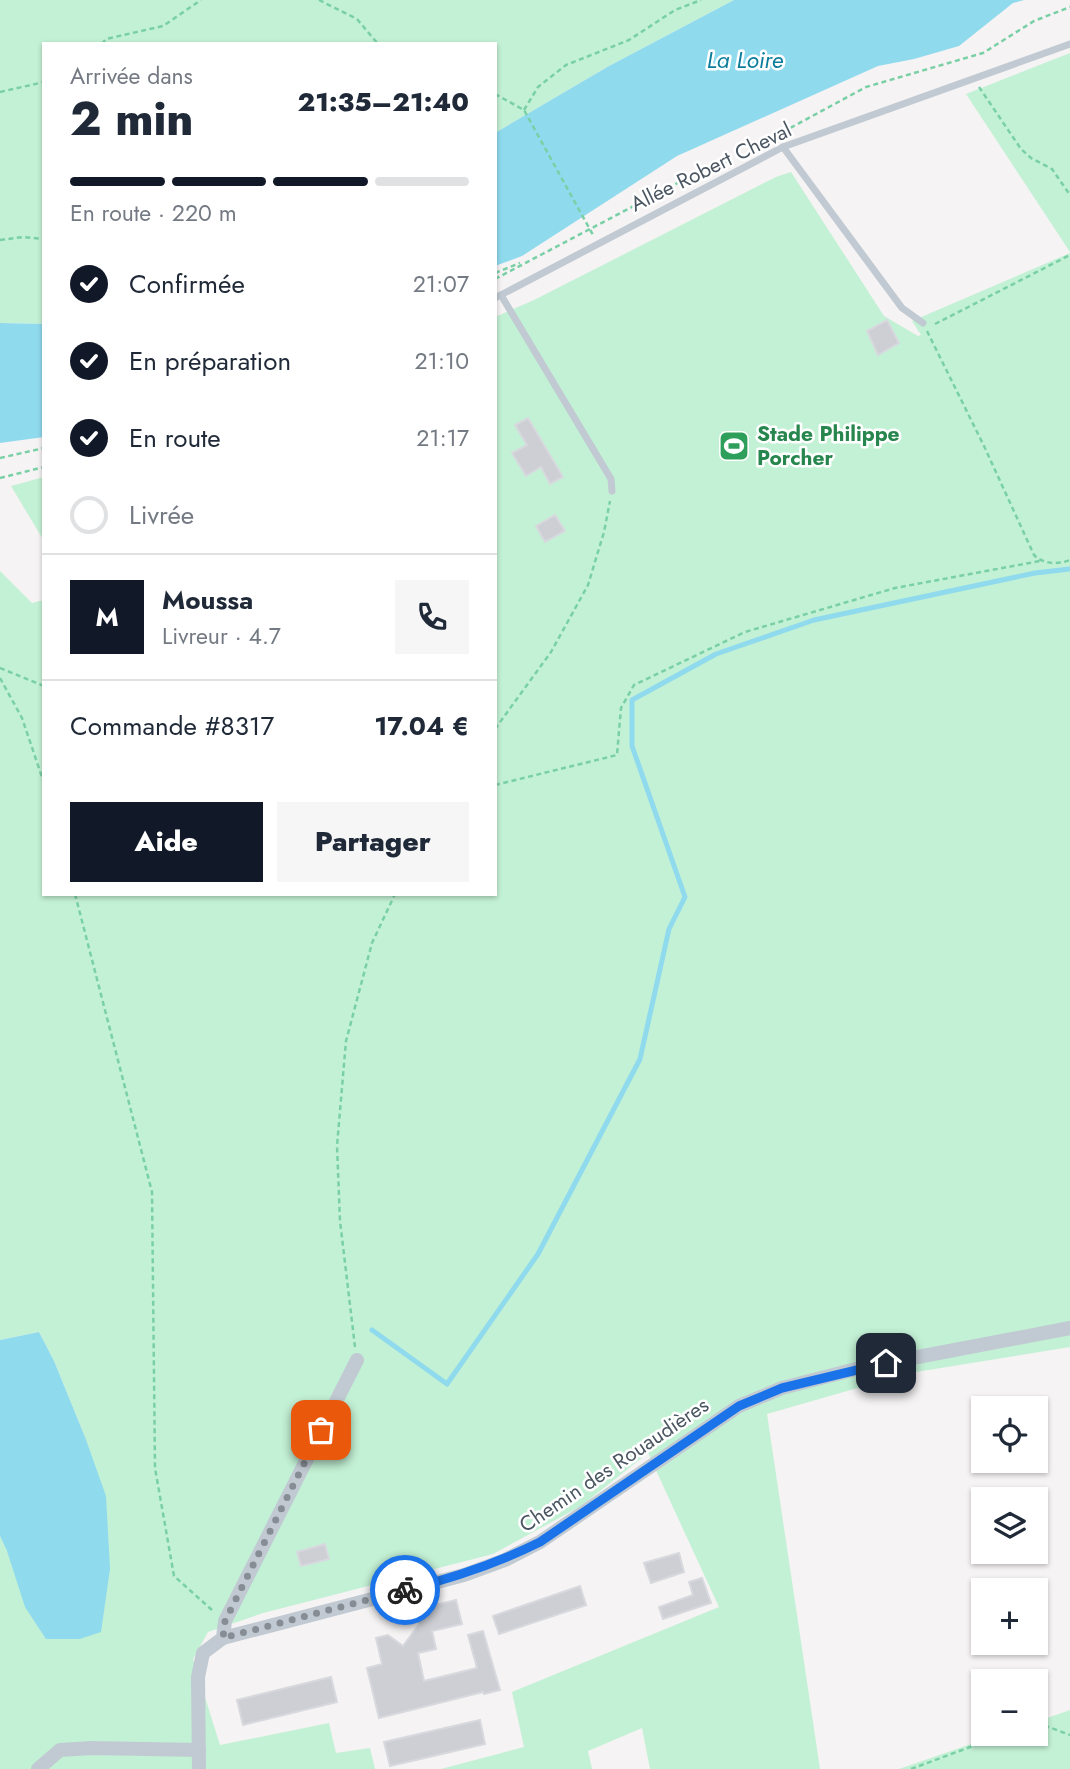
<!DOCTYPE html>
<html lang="fr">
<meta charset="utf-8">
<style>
body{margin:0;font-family:Jost,sans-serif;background:#f6f6f7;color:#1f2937;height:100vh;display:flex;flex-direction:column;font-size:26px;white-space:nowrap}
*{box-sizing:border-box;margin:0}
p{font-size:23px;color:#747a83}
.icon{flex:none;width:38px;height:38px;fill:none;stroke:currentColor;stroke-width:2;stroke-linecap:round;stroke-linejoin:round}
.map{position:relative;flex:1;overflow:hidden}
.sheet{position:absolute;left:42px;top:42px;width:455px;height:854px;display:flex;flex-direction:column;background:#fff;border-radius:0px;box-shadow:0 2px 5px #0004}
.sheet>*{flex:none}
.tools{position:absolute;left:971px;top:1396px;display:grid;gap:14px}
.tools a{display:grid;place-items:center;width:77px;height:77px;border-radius:0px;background:#fff;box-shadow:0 2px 5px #0004;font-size:35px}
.pin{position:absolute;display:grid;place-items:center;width:60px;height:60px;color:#fff;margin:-30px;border-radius:14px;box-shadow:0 4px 10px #0006}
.courier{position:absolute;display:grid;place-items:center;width:70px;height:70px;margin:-35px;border:5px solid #1a73e8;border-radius:50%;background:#fff;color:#222;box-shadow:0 2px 9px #0007}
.head em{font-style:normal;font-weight:800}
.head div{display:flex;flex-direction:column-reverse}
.head{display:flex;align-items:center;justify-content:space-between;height:119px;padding:0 28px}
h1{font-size:46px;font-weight:800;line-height:52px}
.bar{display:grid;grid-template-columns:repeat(4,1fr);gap:10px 7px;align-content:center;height:84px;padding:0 28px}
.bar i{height:9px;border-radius:5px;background:#e0e1e3}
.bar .current{background:#111827}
.bar p{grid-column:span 4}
.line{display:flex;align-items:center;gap:18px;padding:0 28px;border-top:2px solid #e0e1e3}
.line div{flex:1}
.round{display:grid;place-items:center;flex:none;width:74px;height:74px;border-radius:0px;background:#f6f6f7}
ol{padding:0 28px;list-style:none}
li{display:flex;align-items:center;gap:21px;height:77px}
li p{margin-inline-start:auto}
li .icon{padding:7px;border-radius:50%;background:#111827;color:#fff;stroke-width:4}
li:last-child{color:#747a83}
li i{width:38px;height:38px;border:4px solid #e0e1e3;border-radius:50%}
.button{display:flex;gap:14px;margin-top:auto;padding:14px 28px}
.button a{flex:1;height:80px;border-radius:0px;background:#111827;color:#fff;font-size:28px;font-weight:800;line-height:80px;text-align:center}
.button a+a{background:#f6f6f7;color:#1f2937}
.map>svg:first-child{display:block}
</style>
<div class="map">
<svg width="1070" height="1769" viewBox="0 0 1070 1769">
<rect width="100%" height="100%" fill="#f5f3f3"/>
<!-- green -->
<g fill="#c3f1d5">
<polygon points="0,0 734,0 609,66 495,133 495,44 44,44 44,324 0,323"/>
<polygon points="1070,53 1070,252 966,94"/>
<polygon points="791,172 884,316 918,336 921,335 912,321 1070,253 1070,1347 910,1373 767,1414 820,1769 650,1769 642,1728 588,1751 592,1769 441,1769 524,1747 512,1692 719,1607 648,1453 581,1506 493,1554 263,1613 208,1632 193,1659 220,1745 329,1723 336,1753 370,1748 375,1769 0,1769 0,1536 7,1551 85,1437 54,1361 39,1332 0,1340 0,571 32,603 44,600 44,894 495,894 495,317 534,300 776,177"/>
<polygon points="44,477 44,541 11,486"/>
<polygon points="1070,1710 1070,1769 899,1769 1000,1734 1036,1734 1036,1722"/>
</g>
<!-- water -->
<g fill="#90daee">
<polygon points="734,0 1024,0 1013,3 959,46 914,59 878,66 677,156 522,256 495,266 495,133 609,66"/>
<polygon points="0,323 44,324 44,437 0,443"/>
<polygon points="39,1332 54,1361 85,1437 106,1496 110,1569 101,1632 80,1639 46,1639 25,1607 7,1551 0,1536 0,1340"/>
</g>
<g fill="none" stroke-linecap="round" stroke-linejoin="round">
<!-- stream -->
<polyline stroke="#90daee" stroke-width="5" points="372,1330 447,1384 538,1254 640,1059 669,929 685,897 632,746 632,700 716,654 814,620 1035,573 1070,569"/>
</g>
<!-- building -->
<g fill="#cdcfd5" stroke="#d7d9de" stroke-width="2">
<polygon points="887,320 899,343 878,355 867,331"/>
<polygon points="528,418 563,477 550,484 541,467 526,476 512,453 527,445 515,425"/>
<polygon points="555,515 565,531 545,542 536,526"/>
<polygon points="325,1544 329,1559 301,1566 297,1552"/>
<polygon points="679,1553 684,1572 651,1583 644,1563"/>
<polygon points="702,1578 711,1603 663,1619 659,1607 693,1595 689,1582"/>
<polygon points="580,1586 586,1605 499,1634 493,1616"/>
<polygon points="456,1600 462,1624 432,1631 436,1649 418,1653 424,1681 477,1668 468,1635 483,1631 500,1690 484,1694 483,1692 379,1718 367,1668 382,1664 376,1638 388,1635 403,1646 419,1624 415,1610"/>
<polygon points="331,1677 337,1702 243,1725 237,1700"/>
<polygon points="480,1720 485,1744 390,1766 384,1742"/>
</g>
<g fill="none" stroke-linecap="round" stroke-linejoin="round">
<!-- path -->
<g stroke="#7ad0a6" stroke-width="2.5" stroke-dasharray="5 3.5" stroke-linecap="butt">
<polyline points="319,0 357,19 378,44"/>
<polyline points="102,44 106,39 163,26 201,0"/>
<polyline points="979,87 1021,149 1031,158 1052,169 1070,195"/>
<polyline points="0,92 44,82"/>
<polyline points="495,94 524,110 593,235"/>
<polyline points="524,110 538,87 566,65 629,40 675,10 701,0"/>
<polyline points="768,140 866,87 983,53 1034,21 1070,7"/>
<polyline points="0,240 23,237 44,239"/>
<polyline points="495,273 520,263"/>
<polyline points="495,279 687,178 728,161"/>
<polyline points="935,324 1070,255"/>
<path d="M927 331 984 446 1034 555C1043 564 1058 565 1070 560"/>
<polyline points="0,458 44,448"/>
<polyline points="0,478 44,467"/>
<polyline points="0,668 44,686"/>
<polyline points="0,678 22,718 44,783"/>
<polyline points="495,729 551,652 588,585 604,532 610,501"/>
<polyline points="495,785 617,755 621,708 634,685 745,632 895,588 1040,561"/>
<polyline points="75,894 152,1192 155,1468 174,1576 212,1610"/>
<polyline points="355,1347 340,1221 337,1146 346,1041 372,943 395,894"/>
<polyline points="1036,1726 1043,1725 1070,1735"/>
<polyline points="911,1769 1005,1734"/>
</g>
<!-- lane -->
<g stroke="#c1cad2" stroke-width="7">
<polyline points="783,147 902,308 923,323"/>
<polyline points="501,295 611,479 612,491"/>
<polyline points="495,298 783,147 1070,44"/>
</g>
<!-- street -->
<g stroke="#c1cad2" stroke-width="14">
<polyline points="223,1638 464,1575 505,1560 540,1542 739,1406 782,1388 860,1368 1070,1328"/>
<polyline points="38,1769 60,1750 92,1748 199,1750"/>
<polyline points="199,1769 198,1677 203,1653 223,1638 225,1621 357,1360"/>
</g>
</g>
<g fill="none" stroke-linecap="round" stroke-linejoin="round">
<!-- done -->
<polyline stroke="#868d94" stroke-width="7" stroke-dasharray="0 12.6" points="321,1430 225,1621 223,1638 405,1590"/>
<!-- route -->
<path stroke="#1a73e8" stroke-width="9" d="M405 1590C453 1578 496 1564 540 1542L739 1406 782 1388 886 1363"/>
</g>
<!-- icons -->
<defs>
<g id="stadium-square" transform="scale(1.575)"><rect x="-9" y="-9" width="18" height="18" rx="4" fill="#2e9e5b" stroke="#fff"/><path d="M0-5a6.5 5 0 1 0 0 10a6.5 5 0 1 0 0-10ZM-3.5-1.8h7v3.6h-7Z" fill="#fff"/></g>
</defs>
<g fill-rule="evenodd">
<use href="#stadium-square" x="734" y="446"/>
</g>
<g text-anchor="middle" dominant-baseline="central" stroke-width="5" stroke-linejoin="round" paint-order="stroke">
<!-- street labels -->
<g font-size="21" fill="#4a5661" stroke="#fff">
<text transform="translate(711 167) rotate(-26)">Allée Robert Cheval</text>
<text transform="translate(614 1465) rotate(-34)">Chemin des Rouaudières</text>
</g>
<!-- leisure labels -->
<g font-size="21" font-weight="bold" fill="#27864d" stroke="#fff" text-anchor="start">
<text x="757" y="434">Stade Philippe<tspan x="757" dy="24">Porcher</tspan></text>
</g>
<!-- water labels -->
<g font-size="23" font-style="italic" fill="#0c7c9b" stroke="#fff">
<text x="745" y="60">La Loire</text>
</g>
</g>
</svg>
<div class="tools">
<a><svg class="icon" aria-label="locate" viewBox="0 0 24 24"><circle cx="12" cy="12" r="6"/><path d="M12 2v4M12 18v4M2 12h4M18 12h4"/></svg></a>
<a><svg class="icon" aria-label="layers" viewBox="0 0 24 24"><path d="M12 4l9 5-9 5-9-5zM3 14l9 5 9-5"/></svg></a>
<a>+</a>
<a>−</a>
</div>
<div class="pin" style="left:321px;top:1430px;background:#ea580c"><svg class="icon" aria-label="bag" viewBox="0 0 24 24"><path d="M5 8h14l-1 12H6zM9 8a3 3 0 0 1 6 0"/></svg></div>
<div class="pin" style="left:886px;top:1363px;background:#1f2937"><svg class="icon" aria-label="home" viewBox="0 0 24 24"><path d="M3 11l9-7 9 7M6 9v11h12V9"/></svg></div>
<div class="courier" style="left:405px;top:1590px"><svg class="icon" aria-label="bike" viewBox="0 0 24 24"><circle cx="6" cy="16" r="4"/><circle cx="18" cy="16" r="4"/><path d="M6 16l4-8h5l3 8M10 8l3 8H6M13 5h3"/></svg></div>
<section class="sheet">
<div class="head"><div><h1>2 min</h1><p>Arrivée dans</p></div><em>21:35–21:40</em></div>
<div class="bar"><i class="current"></i><i class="current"></i><i class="current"></i><i></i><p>En route · 220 m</p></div>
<ol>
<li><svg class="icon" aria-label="check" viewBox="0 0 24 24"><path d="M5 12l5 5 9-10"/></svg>Confirmée<p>21:07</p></li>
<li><svg class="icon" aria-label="check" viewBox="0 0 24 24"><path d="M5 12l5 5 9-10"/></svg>En préparation<p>21:10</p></li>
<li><svg class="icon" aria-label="check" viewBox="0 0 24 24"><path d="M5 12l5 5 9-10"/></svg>En route<p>21:17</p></li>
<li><i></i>Livrée</li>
</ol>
<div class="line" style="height:126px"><b class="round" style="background:#111827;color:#fff">M</b><div><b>Moussa</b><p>Livreur · 4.7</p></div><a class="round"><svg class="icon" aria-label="phone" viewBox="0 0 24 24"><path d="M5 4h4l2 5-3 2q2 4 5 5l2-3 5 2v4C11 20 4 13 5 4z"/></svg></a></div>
<div class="line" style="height:91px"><div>Commande #8317</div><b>17.04 €</b></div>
<div class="button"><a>Aide</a><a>Partager</a></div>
</section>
</div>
